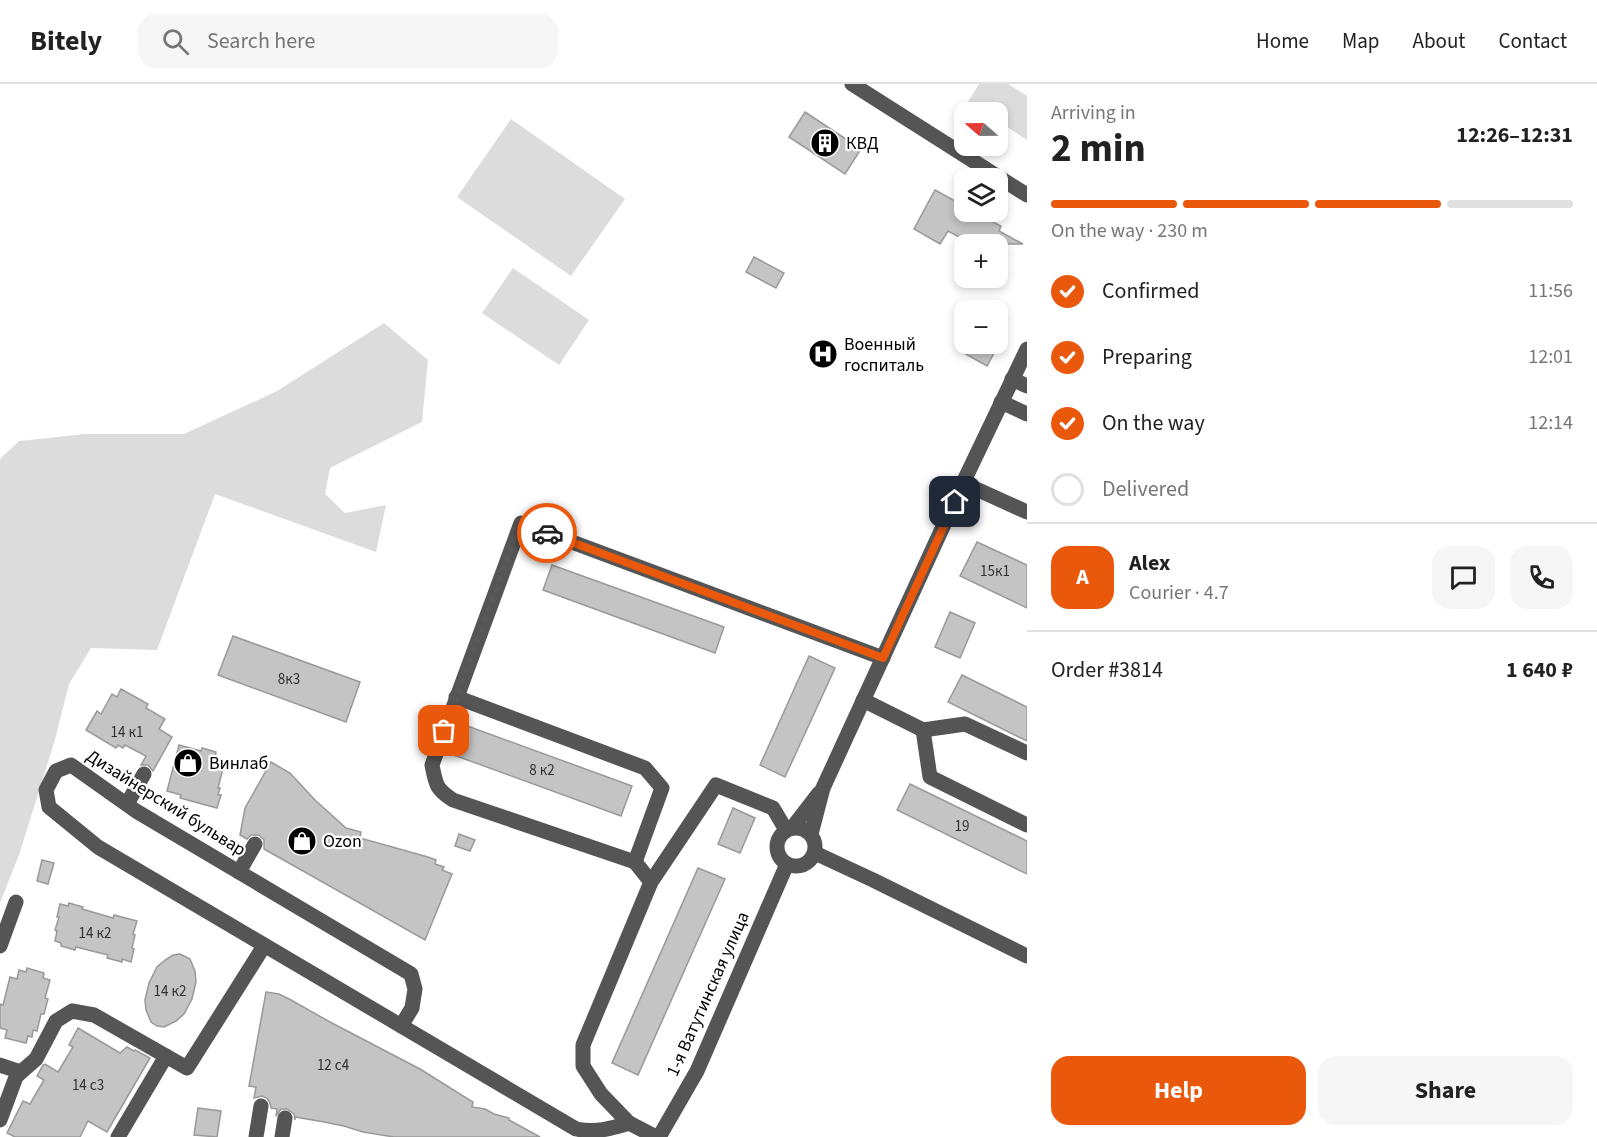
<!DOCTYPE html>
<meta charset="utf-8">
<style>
body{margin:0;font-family:"Source Sans 3",sans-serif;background:#f6f6f6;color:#222;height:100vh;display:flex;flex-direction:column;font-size:22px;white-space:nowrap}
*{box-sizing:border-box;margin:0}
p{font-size:20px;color:#767676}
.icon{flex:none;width:33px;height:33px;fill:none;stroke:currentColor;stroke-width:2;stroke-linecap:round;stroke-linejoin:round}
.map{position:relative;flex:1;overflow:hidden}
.panel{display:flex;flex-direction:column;background:#fff;width:570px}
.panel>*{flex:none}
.needle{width:39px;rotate:290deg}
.buttons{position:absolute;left:954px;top:18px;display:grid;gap:12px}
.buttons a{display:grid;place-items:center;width:54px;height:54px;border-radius:12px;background:#fff;box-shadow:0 3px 9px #0003;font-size:30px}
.pin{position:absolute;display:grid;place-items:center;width:51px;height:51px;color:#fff;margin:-26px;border-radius:12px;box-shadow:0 3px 9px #0006}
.courier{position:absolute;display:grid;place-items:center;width:60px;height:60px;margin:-30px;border:4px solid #ea580c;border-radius:50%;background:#fff;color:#222;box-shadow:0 2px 8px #0007}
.head em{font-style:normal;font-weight:700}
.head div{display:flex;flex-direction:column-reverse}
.head{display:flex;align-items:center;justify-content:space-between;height:102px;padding:0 24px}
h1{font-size:39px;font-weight:700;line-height:45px}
.bar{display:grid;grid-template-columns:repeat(4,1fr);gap:9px 6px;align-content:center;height:72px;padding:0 24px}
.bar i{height:8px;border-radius:4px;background:#e0e0e0}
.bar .active{background:#ea580c}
.bar p{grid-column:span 4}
.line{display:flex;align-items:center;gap:15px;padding:0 24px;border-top:2px solid #e0e0e0}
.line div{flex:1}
.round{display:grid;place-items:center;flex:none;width:63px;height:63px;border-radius:18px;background:#f6f6f6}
ol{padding:0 24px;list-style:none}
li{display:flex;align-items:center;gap:18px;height:66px}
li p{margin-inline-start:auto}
li .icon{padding:6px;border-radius:50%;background:#ea580c;color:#fff;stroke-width:4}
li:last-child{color:#767676}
li i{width:33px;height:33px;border:3px solid #e0e0e0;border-radius:50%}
.button{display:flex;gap:12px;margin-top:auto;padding:12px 24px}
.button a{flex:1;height:69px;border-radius:18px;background:#ea580c;color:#fff;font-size:24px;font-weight:700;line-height:69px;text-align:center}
.button a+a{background:#f6f6f6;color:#222}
header{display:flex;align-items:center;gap:36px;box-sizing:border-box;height:84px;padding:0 30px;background:#fff;border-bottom:2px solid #e0e0e0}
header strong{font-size:28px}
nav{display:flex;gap:33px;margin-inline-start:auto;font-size:21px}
.search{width:420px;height:54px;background:#f6f6f6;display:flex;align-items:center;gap:15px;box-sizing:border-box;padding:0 21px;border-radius:18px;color:#767676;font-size:22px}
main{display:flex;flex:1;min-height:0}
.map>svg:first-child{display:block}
</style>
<header>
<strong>Bitely</strong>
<div class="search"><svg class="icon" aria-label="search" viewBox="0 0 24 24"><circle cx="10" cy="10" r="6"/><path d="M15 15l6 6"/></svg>Search here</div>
<nav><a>Home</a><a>Map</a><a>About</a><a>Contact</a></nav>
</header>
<main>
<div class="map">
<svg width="1027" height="1053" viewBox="0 0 1027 1053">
<rect width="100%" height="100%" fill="#fff"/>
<!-- green -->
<g fill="#dcdcdc">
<polygon points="979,0 1008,0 1027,12 1027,56 998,37 998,28 984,28 968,18"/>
<polygon points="511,35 625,115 571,192 457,113"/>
<polygon points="513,184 589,236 559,281 482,229"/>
<polygon points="384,239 428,276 422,338 330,384 325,410 345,429 386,421 376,468 215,410 157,566 91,564 69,600 54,659 19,771 0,819 0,375 19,357 86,350 184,350 277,307"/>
</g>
<!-- building -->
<g fill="#c4c4c4" stroke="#999" stroke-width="1.5">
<polygon points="805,28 861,65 845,90 789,53"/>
<polygon points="935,106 964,122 964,128 974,128 1001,142 999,147 1023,160 972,160 948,147 940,160 914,145"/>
<polygon points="754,173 784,189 776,204 746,188"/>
<polygon points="967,260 999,260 987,282 962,268"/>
<polygon points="977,458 1027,481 1027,524 960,492"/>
<polygon points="552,481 724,543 715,569 543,506"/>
<polygon points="950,528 975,539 960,574 935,563"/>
<polygon points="233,552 360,598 346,638 218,591"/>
<polygon points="809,572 835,584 785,693 760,681"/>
<polygon points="962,591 1027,623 1027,657 948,618"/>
<polygon points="121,605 148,620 146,624 165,635 159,645 172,653 153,687 148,681 141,681 146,672 125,661 123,664 118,661 116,664 86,646 97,627 101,630 112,610 117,613"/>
<polygon points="462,640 632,702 621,732 451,670"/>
<polygon points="179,661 201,667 202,664 216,668 215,674 225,677 218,704 220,704 218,711 221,711 217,724 180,714 181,711 167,707"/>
<polygon points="271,678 290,689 315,716 346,744 361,748 360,754 428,773 436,776 435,780 444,783 442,786 452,790 425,856 264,765 264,756 259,751 251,751 247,755 240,751 245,724"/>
<polygon points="910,700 1027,757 1027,790 897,726"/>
<polygon points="733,724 755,734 740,769 718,760"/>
<polygon points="459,750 475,756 470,767 455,762"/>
<polygon points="42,776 54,779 48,800 37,797"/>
<polygon points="698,784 725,795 638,991 612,979"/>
<polygon points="69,819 83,823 82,825 113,834 114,831 137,837 133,850 135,851 132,864 134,865 131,878 122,875 122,878 107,874 108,871 76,863 75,866 61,862 61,859 55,857 57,847 55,846 59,833 57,833 60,820 68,822"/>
<polygon points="180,870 190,875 195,887 196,898 192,915 184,930 176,937 164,943 157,942 151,938 146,926 145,916 149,899 157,883 165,876 173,871"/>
<polygon points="27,884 44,889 43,894 50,896 45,914 48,915 44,930 41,930 37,947 33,946 32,953 28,952 26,959 5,954 7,946 0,944 0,920 3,921 10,893 17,895 19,886 26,888"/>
<polygon points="266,908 279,910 291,916 330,938 420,985 473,1018 472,1023 485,1025 494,1030 509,1034 509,1036 540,1053 394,1053 363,1048 344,1042 324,1038 295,1033 295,1036 294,1030 287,1025 281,1025 276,1032 277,1025 271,1024 270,1019 267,1014 262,1012 254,1014 256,1003 249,1002"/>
<polygon points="78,944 120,969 127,963 134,967 135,966 150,974 107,1048 88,1037 80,1053 15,1053 7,1049 23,1017 30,1020 44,996 37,992 43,981 45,980 58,988 73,963 69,961"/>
<polygon points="198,1024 221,1027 217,1053 194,1051"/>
</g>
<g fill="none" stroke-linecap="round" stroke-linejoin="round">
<!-- minor -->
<g stroke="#555" stroke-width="15">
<polyline points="852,0 1027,111"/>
<polyline points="1012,295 1027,302"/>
<polyline points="1001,318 1027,330"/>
<polyline points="963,399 1027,428"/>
<polyline points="456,613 645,684 662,704 635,778"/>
<polyline points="863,616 923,646"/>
<polyline points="1027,669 965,640 923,646 930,693 1027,741"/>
<polyline points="127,720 144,690"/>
<circle cx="796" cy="763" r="19"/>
<polyline points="792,744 819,709"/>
<polyline points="811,750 823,704 963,399 1027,265"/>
<polyline points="815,769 873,796 1027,872"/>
<polyline points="239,788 255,760"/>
<path d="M651 798 635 778 453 716C436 705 436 701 432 681L521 439 883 574"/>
<polyline points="0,862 16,818"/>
<path d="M401 942 412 924 415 905 411 890 136 727 71 681 56 687 46 706 49 723 98 763 576 1045C596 1049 610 1045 629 1039"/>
<polyline points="0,981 21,988 36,975 56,937 72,927 94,931 187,984 264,862"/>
<polyline points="0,1036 16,993 21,988"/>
<polyline points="118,1053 166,972"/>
<polyline points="256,1053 261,1022"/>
<polyline points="282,1053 285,1034"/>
<polyline points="656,1053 629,1039 601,1010 583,982 583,961 651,798 716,701 773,724 786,746"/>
<polyline points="659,1053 697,987 787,780"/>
</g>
</g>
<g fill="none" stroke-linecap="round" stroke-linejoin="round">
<!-- done -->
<polyline stroke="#595959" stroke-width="6" stroke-dasharray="0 10.8" points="444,647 520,439 547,449"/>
<!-- route -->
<polyline stroke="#ea580c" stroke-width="8" points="547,449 883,574 955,418"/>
</g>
<!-- icons -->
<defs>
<g id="building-disc" transform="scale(1.5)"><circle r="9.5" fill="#000" stroke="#fff"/><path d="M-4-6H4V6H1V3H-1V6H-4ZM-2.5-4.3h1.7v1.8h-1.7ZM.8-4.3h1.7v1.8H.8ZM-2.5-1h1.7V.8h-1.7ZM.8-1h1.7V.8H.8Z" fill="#fff"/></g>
<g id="hospital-disc" transform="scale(1.5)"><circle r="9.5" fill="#000" stroke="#fff"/><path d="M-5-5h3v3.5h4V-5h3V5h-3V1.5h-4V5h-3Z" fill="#fff"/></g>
<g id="shop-disc" transform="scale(1.5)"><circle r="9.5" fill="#000" stroke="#fff"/><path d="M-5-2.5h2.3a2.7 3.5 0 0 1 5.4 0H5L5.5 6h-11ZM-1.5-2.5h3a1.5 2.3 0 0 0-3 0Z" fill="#fff"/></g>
</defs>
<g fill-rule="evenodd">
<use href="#building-disc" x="825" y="59"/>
<use href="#hospital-disc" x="823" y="270"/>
<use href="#shop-disc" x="188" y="679"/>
<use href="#shop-disc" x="302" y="757"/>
</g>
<g text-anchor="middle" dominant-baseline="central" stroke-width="4.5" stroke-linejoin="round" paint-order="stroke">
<!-- number labels -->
<g font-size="15" fill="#313131">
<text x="995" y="487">15к1</text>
<text x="289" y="595">8к3</text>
<text x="127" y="648">14 к1</text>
<text x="542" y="686">8 к2</text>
<text x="962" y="742">19</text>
<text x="95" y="849">14 к2</text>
<text x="170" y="907">14 к2</text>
<text x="333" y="981">12 с4</text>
<text x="88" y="1001">14 с3</text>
</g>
<!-- poi labels -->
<g font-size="18" fill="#000" stroke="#fff" text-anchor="start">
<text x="846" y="59">КВД</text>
<text x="844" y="260">Военный<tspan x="844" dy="21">госпиталь</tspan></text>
<text x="209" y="679">Винлаб</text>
<text x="323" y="757">Ozon</text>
</g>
<!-- street labels -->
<g font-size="18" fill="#000" stroke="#fff">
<text transform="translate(166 719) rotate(32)">Дизайнерский бульвар</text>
<text transform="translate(708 910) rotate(-66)">1-я Ватутинская улица</text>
</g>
</g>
</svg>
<div class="buttons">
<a><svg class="needle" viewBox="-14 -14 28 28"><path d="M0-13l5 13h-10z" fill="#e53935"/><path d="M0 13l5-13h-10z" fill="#767676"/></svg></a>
<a><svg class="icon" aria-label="layers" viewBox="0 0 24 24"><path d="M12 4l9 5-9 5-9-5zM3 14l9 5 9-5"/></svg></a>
<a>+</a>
<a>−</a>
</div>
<div class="pin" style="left:444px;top:647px;background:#ea580c"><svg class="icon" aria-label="bag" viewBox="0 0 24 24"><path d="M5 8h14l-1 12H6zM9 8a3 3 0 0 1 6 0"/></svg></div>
<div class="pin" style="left:955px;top:418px;background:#1f2937"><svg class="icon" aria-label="home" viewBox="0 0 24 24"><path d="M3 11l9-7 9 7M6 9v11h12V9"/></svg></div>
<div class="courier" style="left:547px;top:449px"><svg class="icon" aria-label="car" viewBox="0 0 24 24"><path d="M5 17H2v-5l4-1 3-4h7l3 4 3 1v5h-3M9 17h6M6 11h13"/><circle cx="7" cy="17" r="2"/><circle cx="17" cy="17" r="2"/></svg></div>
</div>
<section class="panel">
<div class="head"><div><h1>2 min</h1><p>Arriving in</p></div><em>12:26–12:31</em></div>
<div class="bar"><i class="active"></i><i class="active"></i><i class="active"></i><i></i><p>On the way · 230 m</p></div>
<ol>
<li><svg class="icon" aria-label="check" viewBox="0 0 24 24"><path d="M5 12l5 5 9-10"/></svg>Confirmed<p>11:56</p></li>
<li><svg class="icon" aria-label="check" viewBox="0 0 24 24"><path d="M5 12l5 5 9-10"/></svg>Preparing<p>12:01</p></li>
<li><svg class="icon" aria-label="check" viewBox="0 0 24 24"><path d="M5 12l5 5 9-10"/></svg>On the way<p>12:14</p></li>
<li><i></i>Delivered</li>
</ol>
<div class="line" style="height:108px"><b class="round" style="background:#ea580c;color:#fff">A</b><div><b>Alex</b><p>Courier · 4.7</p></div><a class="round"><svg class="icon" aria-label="chat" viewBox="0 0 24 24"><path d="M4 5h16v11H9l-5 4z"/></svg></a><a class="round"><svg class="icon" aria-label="phone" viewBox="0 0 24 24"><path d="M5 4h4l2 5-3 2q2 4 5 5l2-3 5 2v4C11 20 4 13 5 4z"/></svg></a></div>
<div class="line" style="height:78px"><div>Order #3814</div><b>1 640 ₽</b></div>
<div class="button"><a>Help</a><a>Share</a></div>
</section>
</main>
